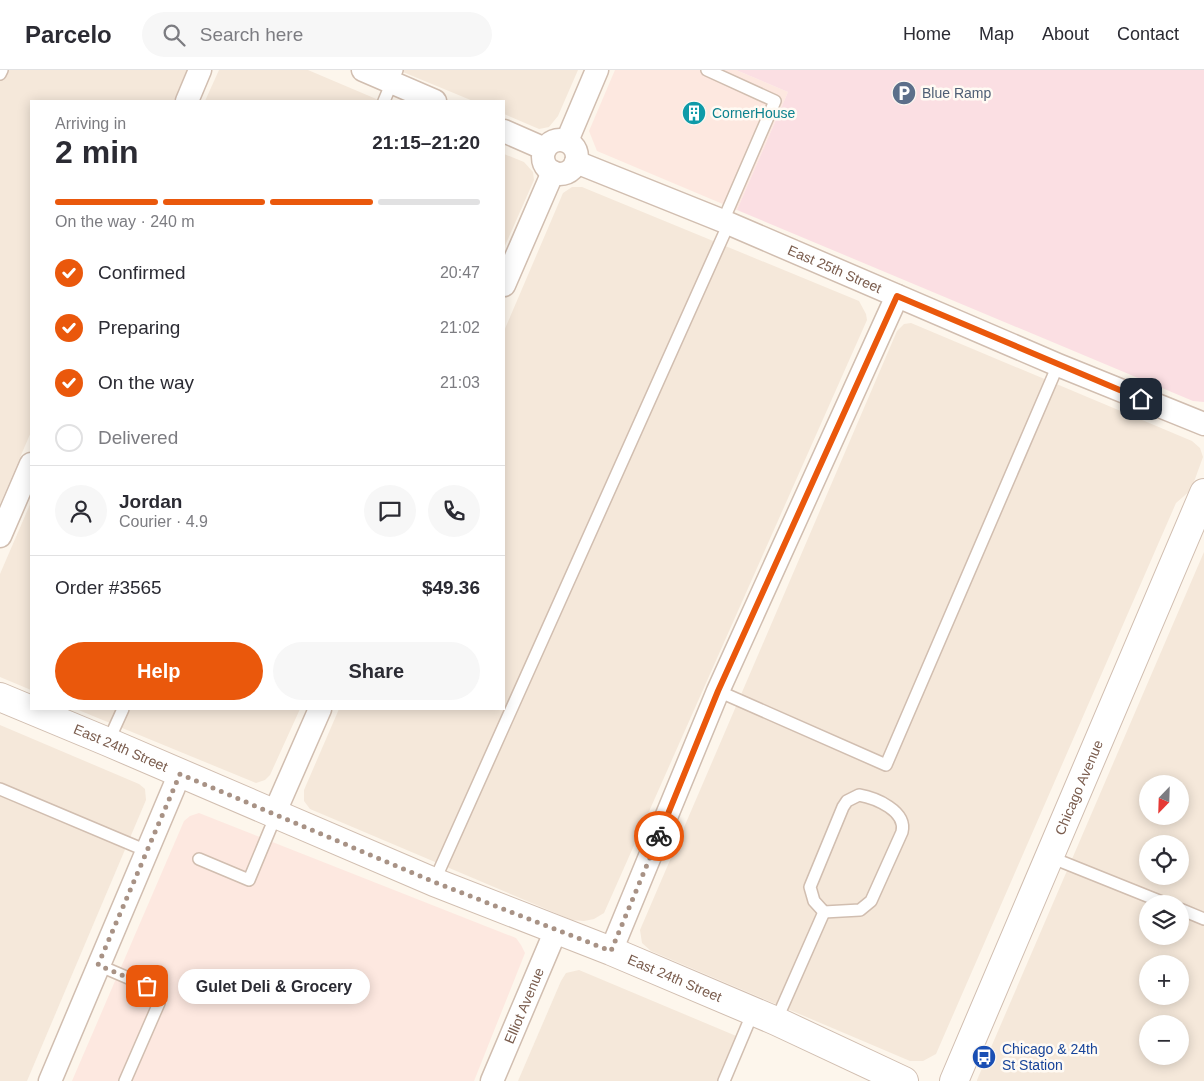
<!DOCTYPE html>
<meta charset="utf-8">
<style>
body{margin:0;font-family:Arial,sans-serif;background:#f7f7f7;color:#2b2b33;height:100vh;display:flex;flex-direction:column;font-size:19px;white-space:nowrap}
*{box-sizing:border-box;margin:0}
p{font-size:16px;color:#7c7c81}
.icon{flex:none;width:28px;height:28px;fill:none;stroke:currentColor;stroke-width:2;stroke-linecap:round;stroke-linejoin:round}
.map{position:relative;flex:1;overflow:hidden}
.panel{position:absolute;left:30px;top:30px;width:475px;height:610px;display:flex;flex-direction:column;background:#fff;border-radius:0px;box-shadow:0 2px 12px #0003}
.panel>*{flex:none}
.needle{width:32px;rotate:203deg}
.fabs{position:absolute;left:1139px;top:705px;display:grid;gap:10px}
.fabs a{display:grid;place-items:center;width:50px;height:50px;border-radius:50%;background:#fff;box-shadow:0 2px 12px #0003;font-size:25px}
.pin{position:absolute;display:grid;place-items:center;width:42px;height:42px;color:#fff;margin:-21px;border-radius:10px;box-shadow:0 2px 8px #0006}
.courier{position:absolute;display:grid;place-items:center;width:50px;height:50px;margin:-25px;border:4px solid #ea580c;border-radius:50%;background:#fff;color:#222;box-shadow:0 1px 6px #0007}
.bubble{position:absolute;height:35px;border-radius:18px;background:#fff;box-shadow:0 2px 12px #0003;font-size:16px;font-weight:700;line-height:35px;text-align:center}
.headline em{font-style:normal;font-weight:700}
.headline div{display:flex;flex-direction:column-reverse}
.headline{display:flex;align-items:center;justify-content:space-between;height:85px;padding:0 25px}
h1{font-size:32px;font-weight:700;line-height:38px}
.bar{display:grid;grid-template-columns:repeat(4,1fr);gap:8px 5px;align-content:center;height:60px;padding:0 25px}
.bar i{height:6px;border-radius:4px;background:#e1e1e2}
.bar .selected{background:#ea580c}
.bar p{grid-column:span 4}
.line{display:flex;align-items:center;gap:12px;padding:0 25px;border-top:1px solid #e1e1e2}
.line div{flex:1}
.round{display:grid;place-items:center;flex:none;width:52px;height:52px;border-radius:26px;background:#f7f7f7}
ol{padding:0 25px;list-style:none}
li{display:flex;align-items:center;gap:15px;height:55px}
li p{margin-inline-start:auto}
li .icon{padding:5px;border-radius:50%;background:#ea580c;color:#fff;stroke-width:4}
li:last-child{color:#7c7c81}
li i{width:28px;height:28px;border:2px solid #e1e1e2;border-radius:50%}
.button{display:flex;gap:10px;margin-top:auto;padding:10px 25px}
.button a{flex:1;height:58px;border-radius:30px;background:#ea580c;color:#fff;font-size:20px;font-weight:700;line-height:58px;text-align:center}
.button a+a{background:#f7f7f7;color:#2b2b33}
header{display:flex;align-items:center;gap:30px;box-sizing:border-box;height:70px;padding:0 25px;background:#fff;border-bottom:1px solid #e1e1e2}
header strong{font-size:24px}
nav{display:flex;gap:28px;margin-inline-start:auto;font-size:18px}
.search{width:350px;height:45px;background:#f7f7f7;display:flex;align-items:center;gap:12px;box-sizing:border-box;padding:0 18px;border-radius:28px;color:#7c7c81;font-size:19px}
.map>svg:first-child{display:block}
</style>
<header>
<strong>Parcelo</strong>
<div class="search"><svg class="icon" aria-label="search" viewBox="0 0 24 24"><circle cx="10" cy="10" r="6"/><path d="M15 15l6 6"/></svg>Search here</div>
<nav><a>Home</a><a>Map</a><a>About</a><a>Contact</a></nav>
</header>
<div class="map">
<svg width="1204" height="1011" viewBox="0 0 1204 1011">
<rect width="100%" height="100%" fill="#fdf6ec"/>
<!-- residential -->
<g fill="#f5e8da" fill-rule="evenodd">
<polygon points="0,0 187,0 174,31 31,31 31,362 0,434"/>
<polygon points="219,0 308,0 381,31 205,31"/>
<polygon points="398,0 578,0 558,46 549,57 539,59 504,44 504,31 473,31"/>
<polygon points="504,84 524,92 533,102 534,110 504,178"/>
<polygon points="572,117 582,117 859,231 866,244 867,250 604,843 594,849 584,851 572,850 310,739 304,731 304,720 339,639 504,639 504,261 563,123"/>
<polygon points="911,253 1192,371 1200,378 1203,387 1191,420 1176,433 936,984 923,991 910,991 651,881 642,873 640,860 897,261 904,254"/>
<polygon points="31,432 31,620 0,607 0,504"/>
<path d="M1204 482V1011H977V1010ZM1148 714H1180V746H1148ZM1148 774H1180V806H1148ZM1148 834H1180V866H1148ZM1148 894H1180V926H1148ZM1148 954H1180V986H1148Z"/>
<polygon points="76,639 300,639 270,705 265,710 256,713"/>
<polygon points="0,655 139,714 145,719 146,730 27,1011 0,1011"/>
<polygon points="579,900 741,968 724,1011 518,1011 561,911 566,903"/>
</g>
<!-- commercial -->
<g fill="#fde8e0">
<polygon points="615,0 736,0 788,22 737,140 597,81 589,61"/>
<polygon points="199,743 516,868 521,875 525,883 474,1011 72,1011 184,751 190,746"/>
</g>
<!-- medical -->
<polygon fill="#fbdfe3" points="736,0 1204,0 1204,332 1193,331 737,140 788,22"/>
<g fill="none" stroke-linecap="round" stroke-linejoin="round">
<!-- service casing -->
<g stroke="#d1beb0" stroke-width="14">
<g id="service">
<polyline points="707,0 775,31 723,151"/>
<polyline points="0,4 2,0"/>
<polyline points="384,31 397,0"/>
<polyline points="718,621 886,695 1058,295"/>
<polyline points="108,672 123,639"/>
<polyline points="0,719 147,781"/>
<path d="M859 725C876 728 907 741 902 762L871 831 860 840 824 842 814 831 810 817 843 737 847 731Z"/>
<polyline points="1050,787 1167,834"/>
<polyline points="199,789 249,810 276,745"/>
<polyline points="434,812 729,153"/>
<polyline points="1180,839 1204,849"/>
<polyline points="98,895 147,916 159,933 125,1011"/>
<polyline points="776,951 824,842"/>
<polyline points="724,1011 753,942"/>
</g>
</g>
<!-- minor casing -->
<g stroke="#d1beb0" stroke-width="25">
<g id="minor">
<polyline points="363,0 435,31"/>
<polyline points="187,31 200,0"/>
<polyline points="504,61 545,79"/>
<circle cx="560" cy="87" r="17"/>
<polyline points="567,71 597,0"/>
<path id="s1" d="M576 92 723 151 1058 295 1204 354"/>
<polyline points="504,215 553,102"/>
<polyline points="0,466 31,394"/>
<polyline points="274,744 320,639"/>
<polyline points="611,881 718,621 897,226"/>
<polyline points="50,1011 180,703"/>
<path id="s2" d="M492 1011 556 860"/>
</g>
</g>
<!-- tertiary casing -->
<g stroke="#d1beb0" stroke-width="30">
<g id="tertiary">
<path id="s3" d="M0 627 108 672 434 812 611 881 776 951 904 1011"/>
<path id="s4" d="M954 1011 1204 423"/>
</g>
</g>
<!-- service -->
<use href="#service" stroke="#fff" stroke-width="11"/>
<!-- minor -->
<use href="#minor" stroke="#fff" stroke-width="22"/>
<!-- tertiary -->
<use href="#tertiary" stroke="#fff" stroke-width="28"/>
</g>
<g fill="none" stroke-linecap="round" stroke-linejoin="round">
<!-- done -->
<polyline stroke="#a89285" stroke-width="5" stroke-dasharray="0 9" points="147,916 98,895 180,704 434,812 611,881 659,766"/>
<!-- route -->
<polyline stroke="#ea580c" stroke-width="6" points="659,766 718,621 897,226 1141,329"/>
</g>
<!-- icons -->
<defs>
<g id="parking-disc" transform="scale(1.25)"><circle r="9.5" fill="#5c6f8a" stroke="#fffaf3"/><path d="M-3.5-5.5H1a3.5 3.5 0 0 1 0 7H-1V5.5H-3.5ZM-1-3.4V-.6H.8a1.4 1.4 0 0 0 0-2.8Z" fill="#fff"/></g>
<g id="building-disc" transform="scale(1.25)"><circle r="9.5" fill="#0f9aa8" stroke="#fffaf3"/><path d="M-4-6H4V6H1V3H-1V6H-4ZM-2.5-4.3h1.7v1.8h-1.7ZM.8-4.3h1.7v1.8H.8ZM-2.5-1h1.7V.8h-1.7ZM.8-1h1.7V.8H.8Z" fill="#fff"/></g>
<g id="bus-disc" transform="scale(1.25)"><circle r="9.5" fill="#1a4fb4" stroke="#fffaf3"/><path d="M-5-6H5V4H4V6H2V4H-2V6H-4V4H-5ZM-3.5-4V0h7V-4ZM-3.5 1.2v1.5H-2V1.2ZM2 1.2v1.5H3.5V1.2Z" fill="#fff"/></g>
</defs>
<g fill-rule="evenodd">
<use href="#parking-disc" x="904" y="23"/>
<use href="#building-disc" x="694" y="43"/>
<use href="#bus-disc" x="984" y="987"/>
</g>
<g text-anchor="middle" dominant-baseline="central" stroke-width="5" stroke-linejoin="round" paint-order="stroke">
<!-- service labels -->
<g font-size="14" fill="#4e5e75" stroke="#fffaf3" text-anchor="start">
<text x="922" y="23">Blue Ramp</text>
</g>
<!-- culture labels -->
<g font-size="14" fill="#0d838f" stroke="#fffaf3" text-anchor="start">
<text x="712" y="43">CornerHouse</text>
</g>
<!-- street labels -->
<g font-size="14" fill="#7a5c4d" stroke="#fffaf3">
<text stroke="none"><textPath href="#s1" startOffset="280">East 25th Street</textPath></text>
<text stroke="none"><textPath href="#s3" startOffset="131">East 24th Street</textPath></text>
<text stroke="none"><textPath href="#s4" startOffset="319">Chicago Avenue</textPath></text>
<text stroke="none"><textPath href="#s3" startOffset="731">East 24th Street</textPath></text>
<text stroke="none"><textPath href="#s2" startOffset="82">Elliot Avenue</textPath></text>
</g>
<!-- transit labels -->
<g font-size="14" fill="#164399" stroke="#fffaf3" text-anchor="start">
<text x="1002" y="979">Chicago &amp; 24th<tspan x="1002" dy="16">St Station</tspan></text>
</g>
</g>
</svg>
<div class="fabs">
<a><svg class="needle" viewBox="-14 -14 28 28"><path d="M0-13l5 13h-10z" fill="#e53935"/><path d="M0 13l5-13h-10z" fill="#7c7c81"/></svg></a>
<a><svg class="icon" aria-label="locate" viewBox="0 0 24 24"><circle cx="12" cy="12" r="6"/><path d="M12 2v4M12 18v4M2 12h4M18 12h4"/></svg></a>
<a><svg class="icon" aria-label="layers" viewBox="0 0 24 24"><path d="M12 4l9 5-9 5-9-5zM3 14l9 5 9-5"/></svg></a>
<a>+</a>
<a>−</a>
</div>
<div class="pin" style="left:147px;top:916px;background:#ea580c"><svg class="icon" aria-label="bag" viewBox="0 0 24 24"><path d="M5 8h14l-1 12H6zM9 8a3 3 0 0 1 6 0"/></svg></div>
<div class="pin" style="left:1141px;top:329px;background:#1f2937"><svg class="icon" aria-label="home" viewBox="0 0 24 24"><path d="M3 11l9-7 9 7M6 9v11h12V9"/></svg></div>
<div class="courier" style="left:659px;top:766px"><svg class="icon" aria-label="bike" viewBox="0 0 24 24"><circle cx="6" cy="16" r="4"/><circle cx="18" cy="16" r="4"/><path d="M6 16l4-8h5l3 8M10 8l3 8H6M13 5h3"/></svg></div>
<div class="bubble" style="left:178px;top:899px;width:192px">Gulet Deli &amp; Grocery</div>
<section class="panel">
<div class="headline"><div><h1>2 min</h1><p>Arriving in</p></div><em>21:15–21:20</em></div>
<div class="bar"><i class="selected"></i><i class="selected"></i><i class="selected"></i><i></i><p>On the way · 240 m</p></div>
<ol>
<li><svg class="icon" aria-label="check" viewBox="0 0 24 24"><path d="M5 12l5 5 9-10"/></svg>Confirmed<p>20:47</p></li>
<li><svg class="icon" aria-label="check" viewBox="0 0 24 24"><path d="M5 12l5 5 9-10"/></svg>Preparing<p>21:02</p></li>
<li><svg class="icon" aria-label="check" viewBox="0 0 24 24"><path d="M5 12l5 5 9-10"/></svg>On the way<p>21:03</p></li>
<li><i></i>Delivered</li>
</ol>
<div class="line" style="height:90px"><a class="round"><svg class="icon" aria-label="person" viewBox="0 0 24 24"><circle cx="12" cy="8" r="4"/><path d="M4 21q1-7 8-7t8 7"/></svg></a><div><b>Jordan</b><p>Courier · 4.9</p></div><a class="round"><svg class="icon" aria-label="chat" viewBox="0 0 24 24"><path d="M4 5h16v11H9l-5 4z"/></svg></a><a class="round"><svg class="icon" aria-label="phone" viewBox="0 0 24 24"><path d="M5 4h4l2 5-3 2q2 4 5 5l2-3 5 2v4C11 20 4 13 5 4z"/></svg></a></div>
<div class="line" style="height:65px"><div>Order #3565</div><b>$49.36</b></div>
<div class="button"><a>Help</a><a>Share</a></div>
</section>
</div>
